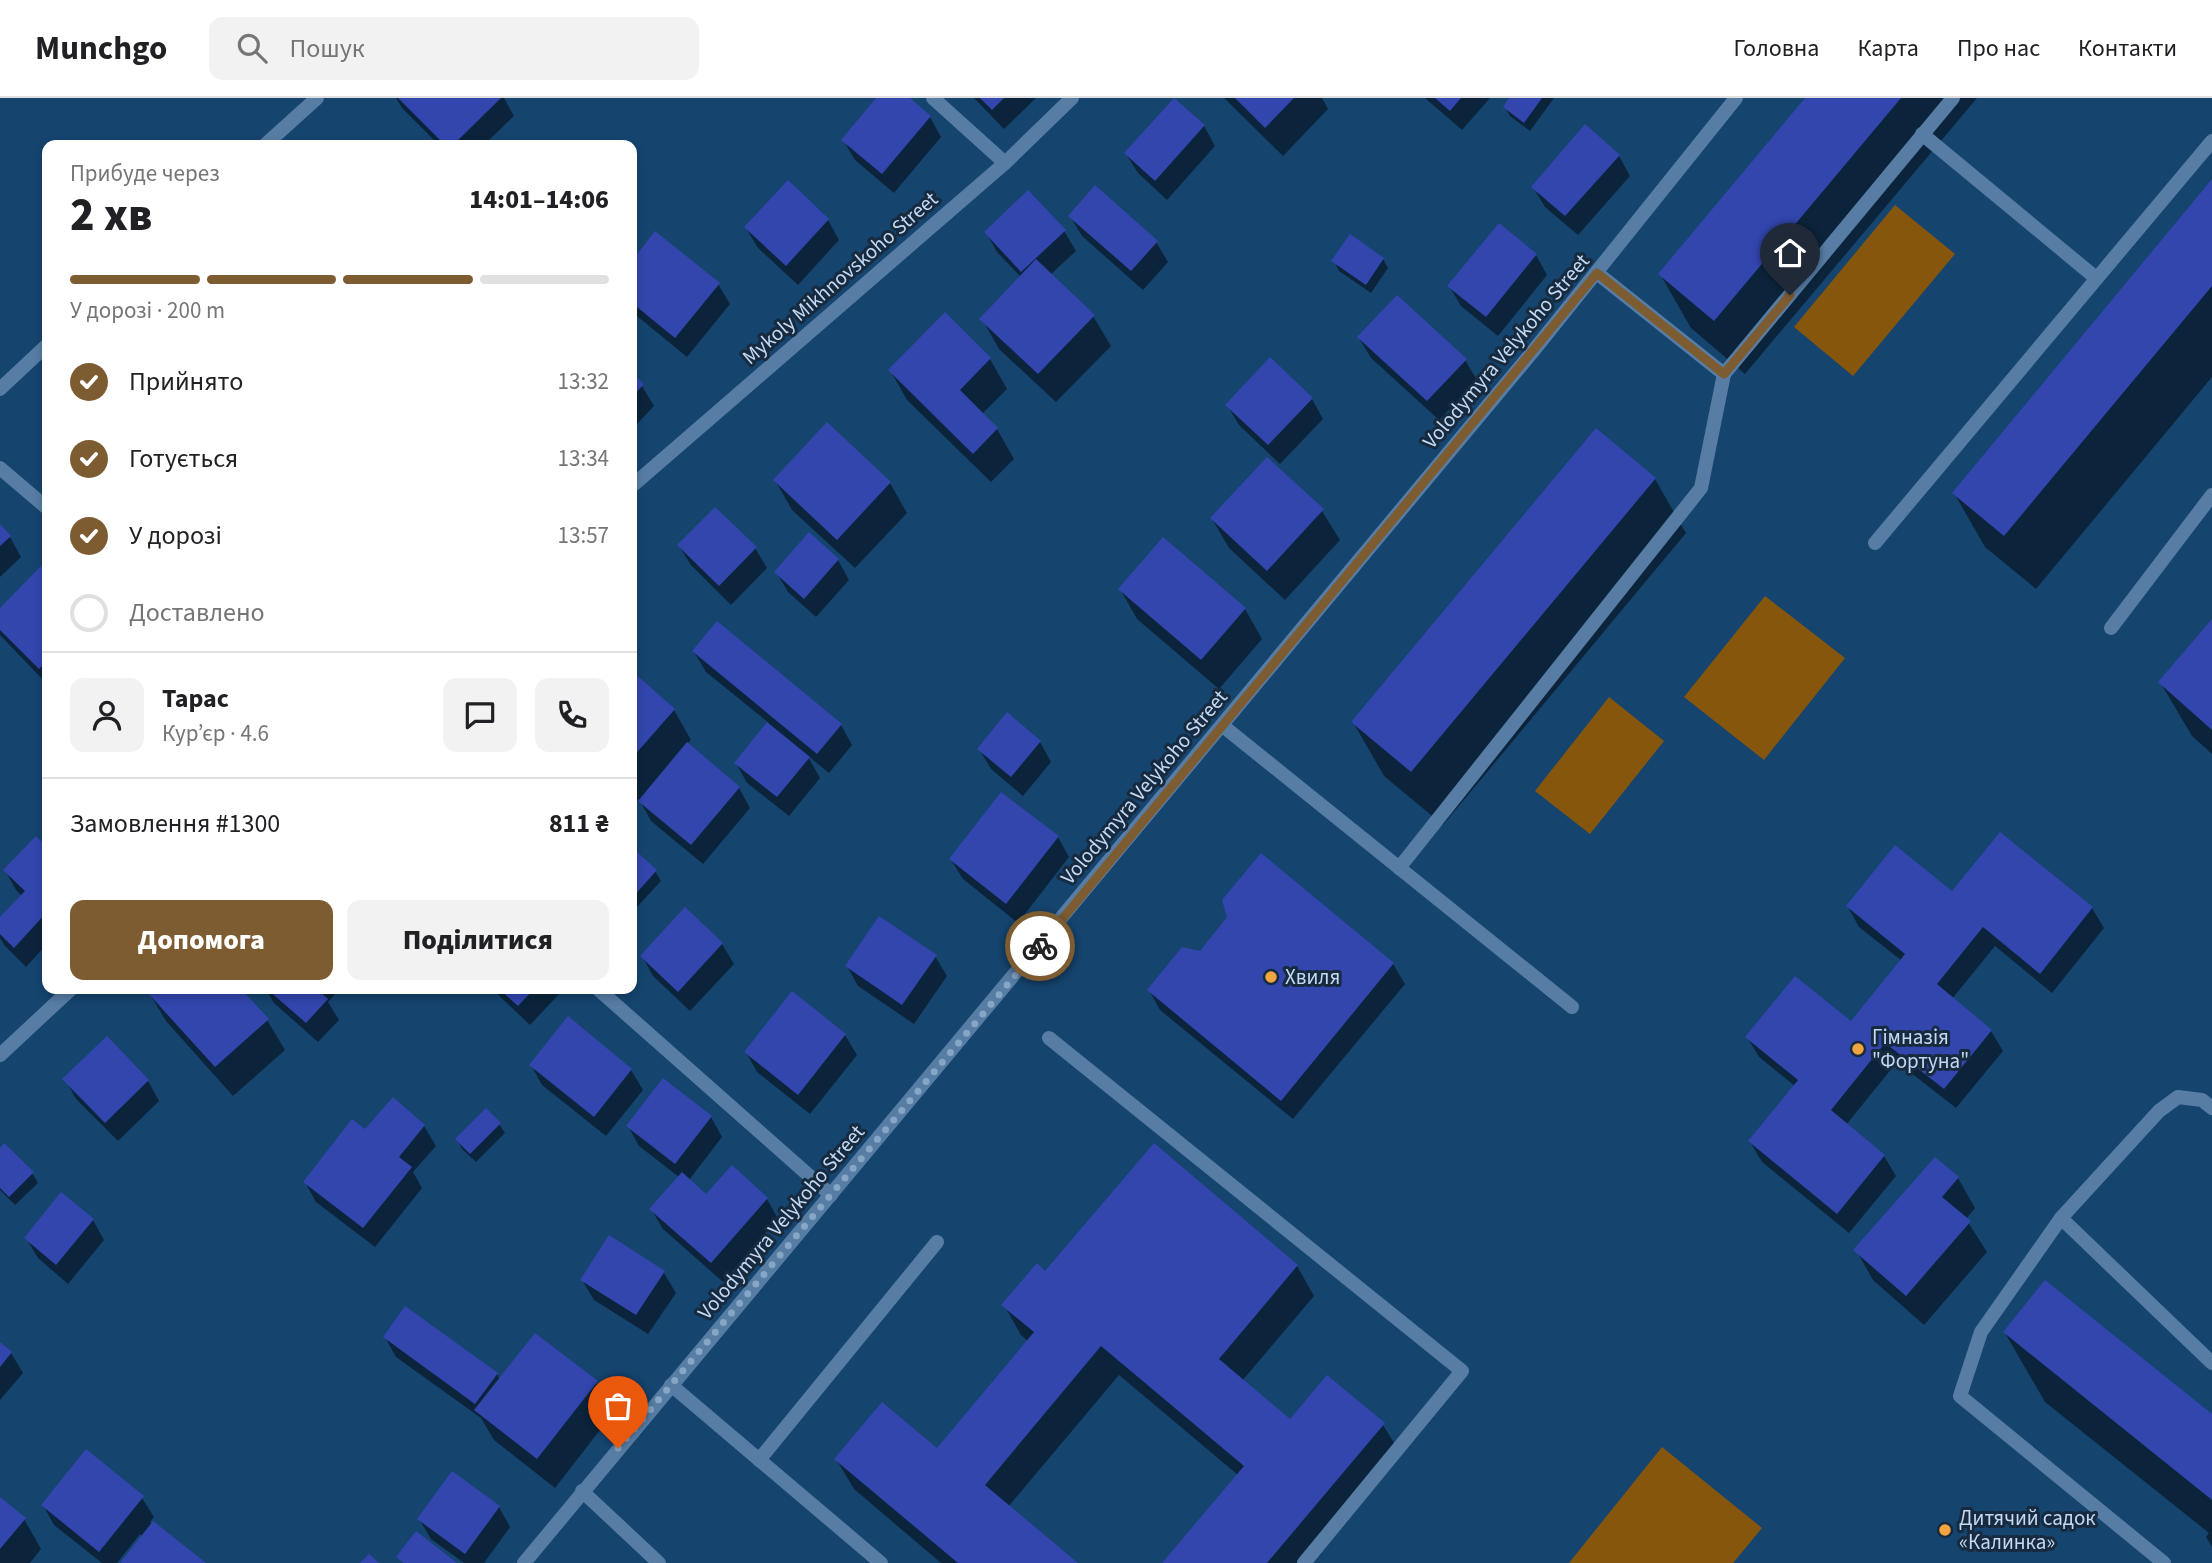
<!DOCTYPE html>
<html lang="uk">
<meta charset="utf-8">
<style>
body{margin:0;font-family:"Source Sans 3",sans-serif;background:#f2f2f2;color:#202124;height:100vh;display:flex;flex-direction:column;font-size:26px;white-space:nowrap}
*{box-sizing:border-box;margin:0}
p{font-size:23px;color:#757577}
.icon{flex:none;width:38px;height:38px;fill:none;stroke:currentColor;stroke-width:2;stroke-linecap:round;stroke-linejoin:round}
.map{position:relative;flex:1;overflow:hidden}
.sheet{position:absolute;left:42px;top:42px;width:595px;height:854px;display:flex;flex-direction:column;background:#fff;border-radius:14px;box-shadow:0 4px 10px #0003}
.sheet>*{flex:none}
.pin{position:absolute;display:grid;place-items:center;width:60px;height:60px;color:#fff;margin:-72px -30px;border-radius:50% 50% 50% 0;rotate:-45deg;box-shadow:0 0 7px #0007}
.pin .icon{rotate:45deg}
.courier{position:absolute;display:grid;place-items:center;width:70px;height:70px;margin:-35px;border:5px solid #7e5c31;border-radius:50%;background:#fff;color:#222;box-shadow:0 2px 9px #0007}
.summary em{font-style:normal;font-weight:800}
.summary div{display:flex;flex-direction:column-reverse}
.summary{display:flex;align-items:center;justify-content:space-between;height:119px;padding:0 28px}
h1{font-size:46px;font-weight:800;line-height:52px}
.bar{display:grid;grid-template-columns:repeat(4,1fr);gap:10px 7px;align-content:center;height:84px;padding:0 28px}
.bar i{height:9px;border-radius:5px;background:#e0e0e0}
.bar .on{background:#7e5c31}
.bar p{grid-column:span 4}
.line{display:flex;align-items:center;gap:18px;padding:0 28px;border-top:2px solid #e0e0e0}
.line div{flex:1}
.round{display:grid;place-items:center;flex:none;width:74px;height:74px;border-radius:14px;background:#f2f2f2}
ol{padding:0 28px;list-style:none}
li{display:flex;align-items:center;gap:21px;height:77px}
li p{margin-inline-start:auto}
li .icon{padding:7px;border-radius:50%;background:#7e5c31;color:#fff;stroke-width:4}
li:last-child{color:#757577}
li i{width:38px;height:38px;border:4px solid #e0e0e0;border-radius:50%}
.action{display:flex;gap:14px;margin-top:auto;padding:14px 28px}
.action a{flex:1;height:80px;border-radius:14px;background:#7e5c31;color:#fff;font-size:28px;font-weight:800;line-height:80px;text-align:center}
.action a+a{background:#f2f2f2;color:#202124}
header{display:flex;align-items:center;gap:42px;box-sizing:border-box;height:98px;padding:0 35px;background:#fff;border-bottom:2px solid #e0e0e0}
header strong{font-size:33px}
nav{display:flex;gap:38px;margin-inline-start:auto;font-size:24px}
.search{width:490px;height:63px;background:#f2f2f2;display:flex;align-items:center;gap:18px;box-sizing:border-box;padding:0 24px;border-radius:14px;color:#757577;font-size:26px}
.map>svg:first-child{display:block}
</style>
<header>
<strong>Munchgo</strong>
<div class="search"><svg class="icon" aria-label="search" viewBox="0 0 24 24"><circle cx="10" cy="10" r="6"/><path d="M15 15l6 6"/></svg>Пошук</div>
<nav><a>Головна</a><a>Карта</a><a>Про нас</a><a>Контакти</a></nav>
</header>
<div class="map">
<svg width="2212" height="1465" viewBox="0 0 2212 1465">
<rect width="100%" height="100%" fill="#15446f"/>
<!-- green -->
<g fill="#86560d">
<polygon points="1895,107 1955,156 1853,278 1794,229"/>
<polygon points="1765,498 1845,560 1764,662 1684,599"/>
<polygon points="1609,599 1664,643 1590,736 1535,693"/>
<polygon points="1662,1349 1762,1430 1733,1465 1569,1465"/>
</g>
<!-- shadow -->
<g fill="#0007">
<polygon points="396,0 504,0 514,18 484,47 439,47 402,10"/>
<polygon points="879,0 907,0 930,19 941,39 894,95 855,62 843,42"/>
<polygon points="974,0 1036,0 1004,31"/>
<polygon points="1224,0 1322,0 1328,11 1283,58"/>
<polygon points="1425,0 1490,0 1462,32"/>
<polygon points="1512,0 1554,0 1530,33 1510,18 1505,9"/>
<polygon points="1808,0 1977,0 1745,276 1691,230 1660,176"/>
<polygon points="1204,28 1215,48 1167,102 1138,75 1126,56"/>
<polygon points="1619,58 1630,78 1578,137 1545,109 1533,89"/>
<polygon points="2212,84 2212,279 2036,491 1985,449 1954,395"/>
<polygon points="788,85 828,122 839,142 798,187 758,150 746,130"/>
<polygon points="1070,118 1156,144 1168,164 1143,192 1082,138"/>
<polygon points="1064,133 1076,153 1050,177 1093,218 1111,248 1056,304 999,251 982,221 1021,179 997,154 986,134"/>
<polygon points="656,136 718,186 730,206 687,259 632,214 632,165"/>
<polygon points="1536,157 1547,177 1498,238 1461,208 1449,188"/>
<polygon points="1383,161 1388,170 1371,195 1339,173 1334,163"/>
<polygon points="1359,240 1465,262 1477,282 1439,322 1371,260"/>
<polygon points="990,261 1007,291 982,316 997,331 1014,361 991,384 907,302 890,272"/>
<polygon points="632,278 642,288 654,308 632,331"/>
<polygon points="1312,301 1323,321 1280,366 1239,327 1227,307"/>
<polygon points="1596,332 1655,381 1686,435 1443,727 1384,678 1353,624"/>
<polygon points="775,382 890,385 907,415 855,470 792,412"/>
<polygon points="1322,413 1340,442 1285,502 1229,450 1212,421"/>
<polygon points="0,429 10,439 21,459 0,479"/>
<polygon points="679,448 755,450 767,470 731,507 691,467"/>
<polygon points="838,462 849,482 816,519 788,494 776,474"/>
<polygon points="47,465 47,586 0,537 0,512"/>
<polygon points="1120,491 1245,511 1262,541 1219,591 1137,521"/>
<polygon points="2212,523 2212,656 2192,638 2160,584"/>
<polygon points="694,554 841,627 852,647 829,675 807,657 820,680 789,718 747,685 736,665 769,625 706,574"/>
<polygon points="632,575 674,612 691,642 687,646 739,690 750,710 703,766 651,723 639,701 635,706 632,703"/>
<polygon points="1040,644 1051,664 1023,698 991,671 979,651"/>
<polygon points="2001,737 2092,810 2104,830 2052,895 1995,848 1952,901 1991,933 2003,953 1956,1010 1897,964 1846,1027 1884,1058 1896,1078 1849,1135 1762,1064 1750,1044 1795,988 1759,959 1747,939 1851,925 1902,863 1859,829 1848,809 1953,796"/>
<polygon points="1058,739 1069,759 1018,825 963,781 951,762"/>
<polygon points="36,741 47,751 47,846 26,869 5,848 0,840 0,821 22,798 16,792 5,772"/>
<polygon points="637,757 655,773 661,783 636,810 632,806 632,763"/>
<polygon points="632,813 637,823 632,828"/>
<polygon points="1229,820 1393,866 1405,886 1293,1021 1160,912 1149,892 1201,855"/>
<polygon points="722,846 734,866 690,913 653,878 642,858"/>
<polygon points="935,858 947,878 914,926 858,888 847,868"/>
<polygon points="151,891 239,891 267,922 285,952 233,998 166,923 148,893"/>
<polygon points="266,891 340,891 328,904 339,922 318,944 274,905"/>
<polygon points="492,891 557,891 560,895 530,927"/>
<polygon points="845,937 857,957 810,1016 757,974 746,954"/>
<polygon points="531,967 631,972 643,992 606,1038 542,987"/>
<polygon points="65,981 148,983 159,1003 118,1043 76,1001"/>
<polygon points="393,1001 424,1028 436,1048 413,1074 422,1090 375,1149 316,1104 305,1084 365,1034"/>
<polygon points="711,1019 722,1039 689,1082 706,1098 767,1101 778,1121 723,1184 663,1131 651,1111 679,1079 639,1048 628,1028"/>
<polygon points="499,1026 505,1035 476,1064 462,1051 457,1041"/>
<polygon points="0,1052 32,1075 38,1085 15,1107 0,1092"/>
<polygon points="1958,1080 1975,1110 1966,1121 1987,1154 1924,1227 1873,1182 1856,1152"/>
<polygon points="93,1122 104,1142 68,1186 38,1160 26,1140"/>
<polygon points="610,1139 664,1175 676,1195 648,1236 594,1202 582,1182"/>
<polygon points="1297,1168 1314,1198 1242,1283 1290,1324 1383,1327 1401,1356 1309,1465 1164,1465 1238,1377 1119,1277 1008,1409 1075,1465 941,1465 854,1391 836,1361 937,1352 1029,1244 1021,1237 1004,1207 1046,1176"/>
<polygon points="2005,1235 2212,1317 2212,1449 2206,1439 2209,1435 2045,1304"/>
<polygon points="385,1239 497,1276 500,1282 596,1285 614,1314 555,1390 494,1342 481,1320 396,1259"/>
<polygon points="0,1246 11,1255 23,1275 0,1302"/>
<polygon points="142,1400 154,1419 150,1424 203,1465 122,1465 143,1439 140,1436 117,1465 102,1465 54,1427 43,1407"/>
<polygon points="0,1401 24,1421 41,1451 30,1465 0,1465"/>
<polygon points="499,1409 510,1429 484,1465 464,1465 431,1441 419,1421"/>
</g>
<!-- building -->
<g fill="#3246ae">
<polygon points="398,0 501,0 453,47 445,47"/>
<polygon points="876,0 910,0 931,18 882,76 841,42"/>
<polygon points="980,0 1004,0 992,12"/>
<polygon points="1174,0 1205,27 1155,83 1124,55"/>
<polygon points="1235,0 1294,0 1265,30"/>
<polygon points="1435,0 1461,0 1450,13"/>
<polygon points="1509,0 1542,0 1524,25 1503,9"/>
<polygon points="1805,0 1901,0 1714,223 1658,176"/>
<polygon points="1585,26 1620,57 1565,118 1531,89"/>
<polygon points="2212,81 2212,188 2004,438 1952,395"/>
<polygon points="788,82 829,121 786,168 744,129"/>
<polygon points="1095,87 1158,143 1131,173 1068,118"/>
<polygon points="1028,92 1066,132 1021,174 984,134"/>
<polygon points="1499,125 1537,156 1486,219 1447,188"/>
<polygon points="655,133 720,185 675,240 632,205 632,163"/>
<polygon points="1350,136 1384,160 1366,187 1331,163"/>
<polygon points="1036,161 1095,217 1038,276 979,221"/>
<polygon points="1397,197 1467,261 1427,303 1357,239"/>
<polygon points="945,214 991,260 960,292 998,330 973,356 888,272"/>
<polygon points="1270,259 1313,300 1268,347 1225,307"/>
<polygon points="632,275 644,286 632,299"/>
<polygon points="827,324 891,384 837,442 773,382"/>
<polygon points="1596,330 1656,380 1411,674 1351,624"/>
<polygon points="1267,359 1324,411 1267,473 1210,420"/>
<polygon points="715,409 757,449 719,488 677,447"/>
<polygon points="0,426 11,438 0,448"/>
<polygon points="809,434 839,461 804,501 774,474"/>
<polygon points="1163,439 1246,510 1201,562 1118,491"/>
<polygon points="47,462 47,563 39,571 0,532 0,510"/>
<polygon points="2212,521 2212,632 2158,584"/>
<polygon points="717,523 842,626 817,656 692,553"/>
<polygon points="632,573 675,611 632,660"/>
<polygon points="1007,614 1041,643 1011,679 977,651"/>
<polygon points="767,624 810,659 777,699 734,665"/>
<polygon points="687,644 740,689 691,747 638,703"/>
<polygon points="1001,694 1059,738 1006,806 949,761"/>
<polygon points="2000,734 2093,809 2040,876 1983,829 1937,886 1992,932 1944,991 1885,945 1831,1012 1885,1057 1837,1116 1748,1043 1798,982 1745,939 1795,878 1851,923 1905,856 1846,808 1895,747 1952,793"/>
<polygon points="36,738 47,749 47,814 14,850 0,836 0,819 25,793 3,772"/>
<polygon points="637,754 657,772 632,800 632,761"/>
<polygon points="1261,755 1394,865 1281,1003 1147,892 1182,849 1200,853 1227,819 1222,802"/>
<polygon points="685,809 723,845 678,894 640,858"/>
<polygon points="879,818 937,857 902,907 845,868"/>
<polygon points="148,891 241,891 269,921 215,969 146,893"/>
<polygon points="267,891 317,891 328,901 306,925"/>
<polygon points="499,891 534,891 518,908"/>
<polygon points="792,893 846,936 798,997 744,954"/>
<polygon points="568,918 632,971 594,1019 529,967"/>
<polygon points="107,938 149,982 105,1025 62,981"/>
<polygon points="663,980 712,1018 675,1066 626,1028"/>
<polygon points="393,999 425,1027 399,1059 412,1069 363,1130 303,1084 352,1021 365,1031"/>
<polygon points="486,1010 501,1025 470,1056 455,1041"/>
<polygon points="4,1045 34,1074 9,1099 0,1090 0,1050"/>
<polygon points="1154,1045 1298,1167 1219,1261 1290,1321 1327,1277 1385,1325 1267,1465 1162,1465 1244,1368 1101,1248 985,1387 1078,1465 958,1465 834,1361 882,1304 937,1350 1034,1234 1001,1207 1037,1165 1045,1173"/>
<polygon points="1935,1059 1959,1079 1942,1099 1971,1123 1906,1198 1853,1152"/>
<polygon points="732,1067 768,1100 711,1165 649,1111 682,1074 706,1096"/>
<polygon points="61,1094 94,1121 56,1167 24,1140"/>
<polygon points="609,1137 665,1173 636,1217 580,1182"/>
<polygon points="2045,1182 2212,1316 2212,1402 2003,1234"/>
<polygon points="405,1208 498,1275 475,1306 383,1239"/>
<polygon points="535,1235 598,1283 537,1361 474,1312"/>
<polygon points="0,1244 12,1254 0,1269"/>
<polygon points="86,1351 144,1398 99,1454 41,1407"/>
<polygon points="452,1373 500,1408 465,1456 417,1421"/>
<polygon points="0,1399 26,1420 0,1451"/>
<polygon points="153,1423 206,1465 120,1465"/>
<polygon points="416,1433 457,1465 404,1465 396,1459"/>
<polygon points="369,1456 379,1465 360,1465"/>
</g>
<g fill="none" stroke-linecap="round" stroke-linejoin="round">
<!-- lane -->
<g stroke="#577da5" stroke-width="14">
<polyline points="1922,36 2096,180"/>
<polyline points="1597,175 1724,276"/>
<polyline points="1875,445 2212,43"/>
<polyline points="2111,530 2212,397"/>
<polyline points="1223,628 1572,909"/>
<polyline points="1399,770 1701,390 1724,276 1953,0"/>
<polyline points="1049,940 1462,1273 1304,1465"/>
<polyline points="2061,1120 2212,1265"/>
<polyline points="671,1287 881,1465"/>
<polyline points="759,1362 937,1144"/>
<polyline points="582,1393 659,1465"/>
<polyline points="2164,1465 1960,1298 1981,1234 2061,1120 2159,1013 2178,999 2202,1002 2212,1010"/>
</g>
<!-- street -->
<g stroke="#577da5" stroke-width="14">
<polyline points="933,0 1005,65"/>
<polyline points="265,47 317,0"/>
<polyline points="0,291 47,247"/>
<polyline points="0,370 47,410"/>
<polyline points="632,388 1005,65 1072,0"/>
<polyline points="598,891 831,1097"/>
<polyline points="0,957 71,891"/>
<polyline points="524,1465 1534,252 1736,0"/>
</g>
</g>
<g fill="none" stroke-linecap="round" stroke-linejoin="round">
<!-- done -->
<polyline stroke="#85a6c5" stroke-width="7" stroke-dasharray="0 12.6" points="618,1350 1040,848"/>
<!-- route -->
<polyline stroke="#7e5c31" stroke-width="9" points="1040,848 1597,175 1724,276 1790,197"/>
</g>
<!-- markers -->
<g fill="#f1a540" stroke="#172a3e" stroke-width="2.5">
<circle cx="1271" cy="879" r="7"/>
<circle cx="1858" cy="951" r="7"/>
<circle cx="1945" cy="1432" r="7"/>
</g>
<g text-anchor="middle" dominant-baseline="central" stroke-width="6" stroke-linejoin="round" paint-order="stroke">
<!-- street labels -->
<g font-size="21" fill="#c2daf4" stroke="#172a3e">
<text transform="translate(840 180) rotate(-41)">Mykoly Mikhnovskoho Street</text>
<text transform="translate(1506 253) rotate(-50)">Volodymyra Velykoho Street</text>
<text transform="translate(1144 689) rotate(-50)">Volodymyra Velykoho Street</text>
<text transform="translate(781 1124) rotate(-50)">Volodymyra Velykoho Street</text>
</g>
<!-- poi labels -->
<g font-size="21" fill="#c2daf4" stroke="#172a3e" text-anchor="start">
<text x="1285" y="879">Хвиля</text>
<text x="1872" y="939">Гімназія<tspan x="1872" dy="24">"Фортуна"</tspan></text>
<text x="1959" y="1420">Дитячий садок<tspan x="1959" dy="24">«Калинка»</tspan></text>
</g>
</g>
</svg>
<div class="pin" style="left:618px;top:1350px;background:#ea580c"><svg class="icon" aria-label="bag" viewBox="0 0 24 24"><path d="M5 8h14l-1 12H6zM9 8a3 3 0 0 1 6 0"/></svg></div>
<div class="pin" style="left:1790px;top:197px;background:#1f2937"><svg class="icon" aria-label="home" viewBox="0 0 24 24"><path d="M3 11l9-7 9 7M6 9v11h12V9"/></svg></div>
<div class="courier" style="left:1040px;top:848px"><svg class="icon" aria-label="bike" viewBox="0 0 24 24"><circle cx="6" cy="16" r="4"/><circle cx="18" cy="16" r="4"/><path d="M6 16l4-8h5l3 8M10 8l3 8H6M13 5h3"/></svg></div>
<section class="sheet">
<div class="summary"><div><h1>2 хв</h1><p>Прибуде через</p></div><em>14:01–14:06</em></div>
<div class="bar"><i class="on"></i><i class="on"></i><i class="on"></i><i></i><p>У дорозі · 200 m</p></div>
<ol>
<li><svg class="icon" aria-label="check" viewBox="0 0 24 24"><path d="M5 12l5 5 9-10"/></svg>Прийнято<p>13:32</p></li>
<li><svg class="icon" aria-label="check" viewBox="0 0 24 24"><path d="M5 12l5 5 9-10"/></svg>Готується<p>13:34</p></li>
<li><svg class="icon" aria-label="check" viewBox="0 0 24 24"><path d="M5 12l5 5 9-10"/></svg>У дорозі<p>13:57</p></li>
<li><i></i>Доставлено</li>
</ol>
<div class="line" style="height:126px"><a class="round"><svg class="icon" aria-label="person" viewBox="0 0 24 24"><circle cx="12" cy="8" r="4"/><path d="M4 21q1-7 8-7t8 7"/></svg></a><div><b>Тарас</b><p>Кур’єр · 4.6</p></div><a class="round"><svg class="icon" aria-label="chat" viewBox="0 0 24 24"><path d="M4 5h16v11H9l-5 4z"/></svg></a><a class="round"><svg class="icon" aria-label="phone" viewBox="0 0 24 24"><path d="M5 4h4l2 5-3 2q2 4 5 5l2-3 5 2v4C11 20 4 13 5 4z"/></svg></a></div>
<div class="line" style="height:91px"><div>Замовлення #1300</div><b>811 ₴</b></div>
<div class="action"><a>Допомога</a><a>Поділитися</a></div>
</section>
</div>
